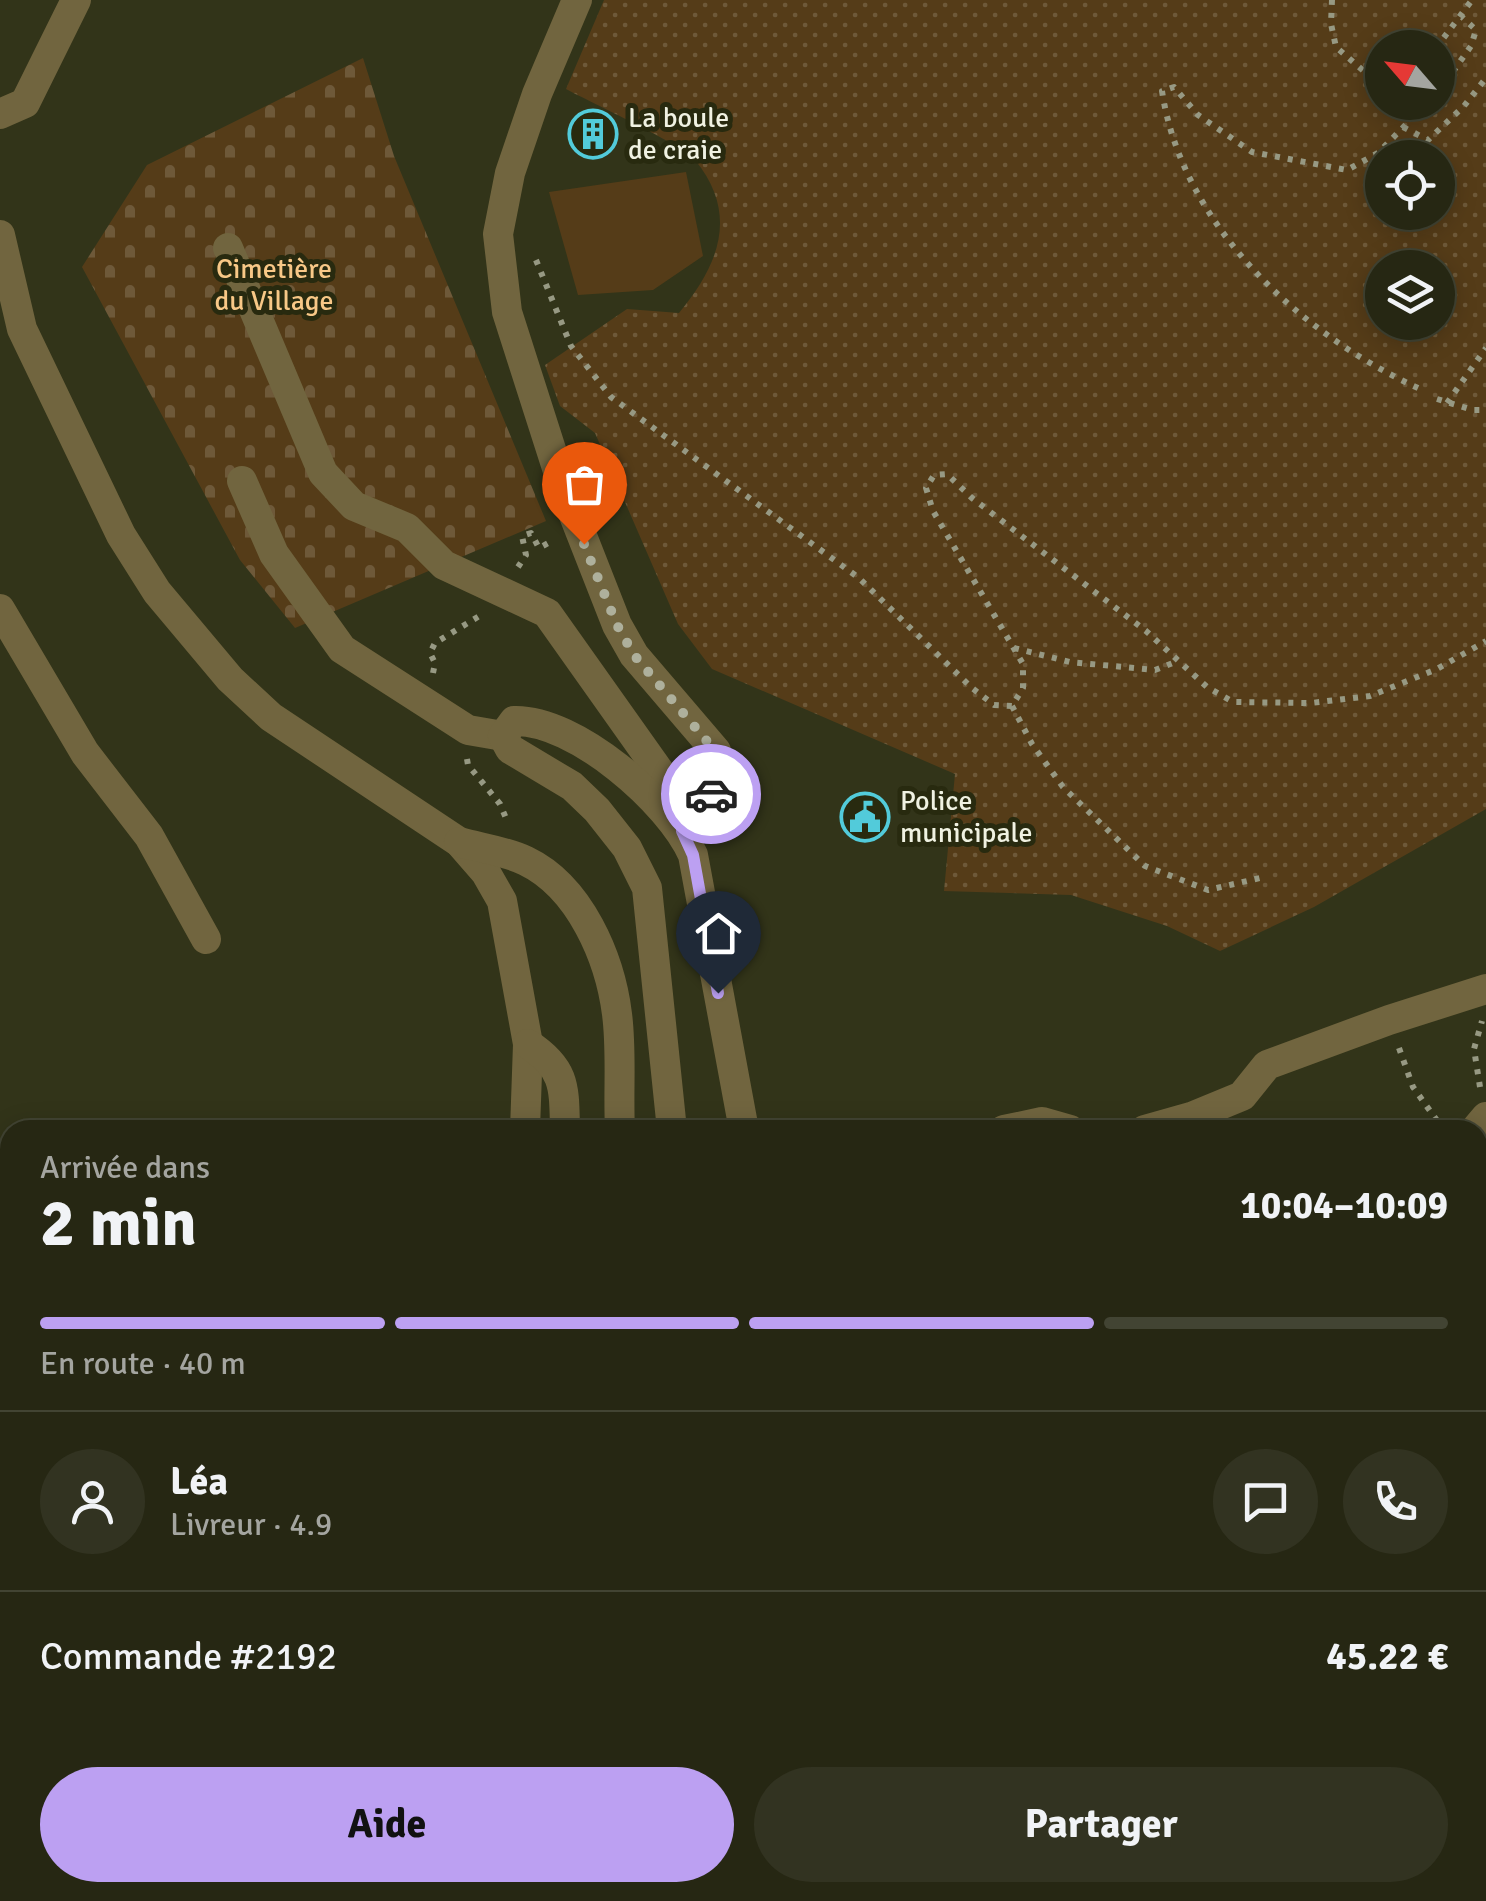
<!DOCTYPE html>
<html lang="fr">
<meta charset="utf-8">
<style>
body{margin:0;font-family:Signika,sans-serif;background:#323321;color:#f1f3f6;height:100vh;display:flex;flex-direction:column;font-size:38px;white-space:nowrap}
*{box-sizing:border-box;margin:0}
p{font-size:32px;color:#a4a5a0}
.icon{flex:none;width:55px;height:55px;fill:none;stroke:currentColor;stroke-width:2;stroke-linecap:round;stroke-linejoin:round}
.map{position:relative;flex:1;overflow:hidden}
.panel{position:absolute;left:0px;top:1120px;width:1488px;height:782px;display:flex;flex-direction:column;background:#262713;border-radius:30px 30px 0 0;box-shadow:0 5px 25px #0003,0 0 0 2px #424433}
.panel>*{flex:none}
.needle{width:65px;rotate:298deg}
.tools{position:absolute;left:1365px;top:30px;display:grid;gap:20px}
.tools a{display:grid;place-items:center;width:90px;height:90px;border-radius:50%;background:#262713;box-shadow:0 5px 25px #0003,0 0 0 2px #424433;font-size:50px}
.pin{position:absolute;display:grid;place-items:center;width:85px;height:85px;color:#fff;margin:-102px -42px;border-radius:50% 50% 50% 0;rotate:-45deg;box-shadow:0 0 10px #0007}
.pin .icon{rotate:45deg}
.courier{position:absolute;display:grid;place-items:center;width:100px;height:100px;margin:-50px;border:8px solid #bca0f2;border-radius:50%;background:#fff;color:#222;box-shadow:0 2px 12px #0007}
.overview em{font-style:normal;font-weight:700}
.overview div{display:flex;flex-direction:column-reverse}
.overview{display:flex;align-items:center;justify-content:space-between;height:170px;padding:0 40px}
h1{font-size:65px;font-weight:700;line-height:75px}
.bar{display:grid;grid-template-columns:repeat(4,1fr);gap:15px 10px;align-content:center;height:120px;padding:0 40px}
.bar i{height:12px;border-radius:8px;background:#424433}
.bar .selected{background:#bca0f2}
.bar p{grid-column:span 4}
.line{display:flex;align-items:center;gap:25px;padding:0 40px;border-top:2px solid #424433}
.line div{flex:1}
.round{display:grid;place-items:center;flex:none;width:105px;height:105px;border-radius:52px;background:#323321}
.primary-button{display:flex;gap:20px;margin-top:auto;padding:20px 40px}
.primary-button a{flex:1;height:115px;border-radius:60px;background:#bca0f2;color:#111;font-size:40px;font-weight:700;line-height:115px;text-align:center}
.primary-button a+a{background:#323321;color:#f1f3f6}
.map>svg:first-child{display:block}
</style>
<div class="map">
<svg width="1486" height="1901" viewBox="0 0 1486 1901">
<defs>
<pattern id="grass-dots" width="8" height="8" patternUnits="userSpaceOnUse" patternTransform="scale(2.5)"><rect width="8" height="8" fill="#553c18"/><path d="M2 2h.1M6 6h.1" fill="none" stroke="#6e5939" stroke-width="1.8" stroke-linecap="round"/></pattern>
<pattern id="cemetery-stones" width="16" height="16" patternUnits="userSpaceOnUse" patternTransform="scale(2.5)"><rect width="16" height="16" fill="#553c18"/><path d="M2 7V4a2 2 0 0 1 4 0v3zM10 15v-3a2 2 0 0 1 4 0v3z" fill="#6e5939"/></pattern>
</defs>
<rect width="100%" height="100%" fill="#323419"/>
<!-- grass -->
<path fill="url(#grass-dots)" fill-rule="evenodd" d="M604 0H1486V809L1314 907 1220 951 1167 926 1071 895 944 891 955 774 712 669 678 624 595 433 560 406 545 365 627 309 679 313C718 266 740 215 695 160 683 145 590 102 566 89ZM1382 48H1438V102H1382ZM1382 158H1438V212H1382ZM1382 268H1438V322H1382Z"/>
<!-- cemetery -->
<polygon fill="url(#cemetery-stones)" points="363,58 394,156 546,521 295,628 240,560 82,267 147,165"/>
<!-- pitch -->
<polygon fill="#553c18" points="686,172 703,256 653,290 578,295 549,192"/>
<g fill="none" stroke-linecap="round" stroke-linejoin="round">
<!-- path -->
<g stroke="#979983" stroke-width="6" stroke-dasharray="5 8" stroke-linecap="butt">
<polyline points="1332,0 1331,24 1336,47 1382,87"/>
<polyline points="1436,48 1472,0"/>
<polyline points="1438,93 1471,46 1476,30 1462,17"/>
<polyline points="1403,127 1428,140 1464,106 1486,78"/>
<polyline points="536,260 571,346 611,397 859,578 972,688 994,705 1012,706 1023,688 1023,664 933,511 926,488 934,475 947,474 972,498 1146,631 1207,687 1233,702 1311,703 1370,696 1437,669 1486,641"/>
<path d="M1418 388C1300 334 1182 225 1162 91L1174 87 1198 115 1252 152 1347 170 1378 153 1428 102"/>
<polyline points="1437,399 1473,410 1486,410"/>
<polyline points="1447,403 1486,348"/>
<polyline points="518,567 526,555 522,536 531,533 539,548 550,542"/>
<polyline points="1014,648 1070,662 1155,670 1178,661"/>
<polyline points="433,673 435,663 430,653 435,643 481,615"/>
<polyline points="1012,706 1032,744 1063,787 1145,866 1208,890 1260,878"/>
<polyline points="467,759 468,765 500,804 508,823"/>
<polyline points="1399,1048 1413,1087 1443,1129"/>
<polyline points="1480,1087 1474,1049 1482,1021"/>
<polyline points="306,1901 316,1892"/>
</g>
<!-- minor -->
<g stroke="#71653f" stroke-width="30">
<polyline points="0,114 25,103 76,0"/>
<polyline points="0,235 22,329 121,535 157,592 230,679 271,717 459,842 486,873 502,901 528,1044 525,1130"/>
<path d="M228 248 323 473 354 506 407 528 444 565 547 613 659 771 682 831C710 802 713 791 716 751L634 655 617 625 564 490 507 312 498 234 510 173 537 94 577 0"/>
<polyline points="242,481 274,554 342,649 468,730 503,736"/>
<polyline points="0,609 85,753 149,836 206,939"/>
<path d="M459 842C480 848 506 851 526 861 580 887 610 958 617 1014 622 1052 618 1092 620 1130"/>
<path d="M528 1044C566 1069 564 1087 565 1130"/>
<path d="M672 1130 647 888 627 848 597 810 572 786 510 749 503 736 514 721C575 719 670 802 693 855L744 1130"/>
<polyline points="1004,1130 1042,1122 1070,1130"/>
<polyline points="1145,1130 1191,1117 1242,1096 1267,1065 1389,1020 1486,989"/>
<polyline points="1475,1130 1486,1117"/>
<polyline points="1478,1209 1486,1206"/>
<polyline points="1478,1327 1486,1326"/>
<polyline points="0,1588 10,1578"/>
<polyline points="1478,1805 1486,1807"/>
<polyline points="756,1892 772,1901"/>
<polyline points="1107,1892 1108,1901"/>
<polyline points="451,1901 454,1892"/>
<polyline points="582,1901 588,1892"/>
<polyline points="967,1901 979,1892"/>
<polyline points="1278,1901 1281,1892"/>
<polyline points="1360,1901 1362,1892"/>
</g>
</g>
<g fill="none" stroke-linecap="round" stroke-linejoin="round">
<!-- done -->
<polyline stroke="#aeb09c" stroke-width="10" stroke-dasharray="0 18" points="584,544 617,625 634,655 716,752 711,794"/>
<!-- route -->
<polyline stroke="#bca0f2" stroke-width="12" points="711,794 705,807 682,831 693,855 718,993"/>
</g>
<!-- icons -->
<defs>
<g id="building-ring" transform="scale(2.5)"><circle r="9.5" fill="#282a0f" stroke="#52cbda" stroke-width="1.5"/><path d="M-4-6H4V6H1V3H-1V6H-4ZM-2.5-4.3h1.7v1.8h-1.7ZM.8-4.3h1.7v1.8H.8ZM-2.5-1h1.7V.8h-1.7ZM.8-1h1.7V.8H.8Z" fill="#52cbda"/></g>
<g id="civic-ring" transform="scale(2.5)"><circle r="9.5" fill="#282a0f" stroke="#52cbda" stroke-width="1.5"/><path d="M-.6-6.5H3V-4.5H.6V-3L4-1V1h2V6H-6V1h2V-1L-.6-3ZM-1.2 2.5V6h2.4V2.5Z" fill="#52cbda"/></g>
</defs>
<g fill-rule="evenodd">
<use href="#building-ring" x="593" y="134"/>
<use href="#civic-ring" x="865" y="817"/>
</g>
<g text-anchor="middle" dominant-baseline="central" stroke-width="10" stroke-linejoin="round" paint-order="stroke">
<!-- poi labels -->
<g font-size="28" fill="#f0f2e2" stroke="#282a0f" text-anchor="start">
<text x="628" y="118">La boule<tspan x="628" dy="32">de craie</tspan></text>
<text x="900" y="801">Police<tspan x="900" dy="32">municipale</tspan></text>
</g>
<!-- park labels -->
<g font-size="28" fill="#f8c887" stroke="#282a0f">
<text x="274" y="269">Cimetière<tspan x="274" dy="32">du Village</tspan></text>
</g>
</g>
</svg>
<div class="tools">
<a><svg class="needle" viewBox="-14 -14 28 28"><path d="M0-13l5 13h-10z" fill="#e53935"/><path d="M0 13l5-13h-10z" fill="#a4a5a0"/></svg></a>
<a><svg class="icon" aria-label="locate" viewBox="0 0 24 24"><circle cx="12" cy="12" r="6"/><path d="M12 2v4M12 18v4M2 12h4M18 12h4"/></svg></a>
<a><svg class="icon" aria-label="layers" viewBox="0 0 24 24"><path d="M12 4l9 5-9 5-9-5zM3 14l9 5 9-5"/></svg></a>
</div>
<div class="pin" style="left:584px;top:544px;background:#ea580c"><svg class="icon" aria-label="bag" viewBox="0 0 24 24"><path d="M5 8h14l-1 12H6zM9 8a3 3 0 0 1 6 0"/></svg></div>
<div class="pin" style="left:718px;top:993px;background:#1f2937"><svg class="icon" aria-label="home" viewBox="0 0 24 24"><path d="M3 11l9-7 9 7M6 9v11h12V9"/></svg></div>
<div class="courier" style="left:711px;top:794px"><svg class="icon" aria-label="car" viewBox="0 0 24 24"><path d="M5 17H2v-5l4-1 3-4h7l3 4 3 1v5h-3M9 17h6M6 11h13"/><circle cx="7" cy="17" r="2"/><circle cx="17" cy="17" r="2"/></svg></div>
<section class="panel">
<div class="overview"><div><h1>2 min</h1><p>Arrivée dans</p></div><em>10:04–10:09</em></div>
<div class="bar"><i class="selected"></i><i class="selected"></i><i class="selected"></i><i></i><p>En route · 40 m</p></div>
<div class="line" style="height:180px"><a class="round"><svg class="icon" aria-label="person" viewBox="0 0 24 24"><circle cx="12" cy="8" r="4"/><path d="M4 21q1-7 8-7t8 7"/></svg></a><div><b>Léa</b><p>Livreur · 4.9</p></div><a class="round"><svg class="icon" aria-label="chat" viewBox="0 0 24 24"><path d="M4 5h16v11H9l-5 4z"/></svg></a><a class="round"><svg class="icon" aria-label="phone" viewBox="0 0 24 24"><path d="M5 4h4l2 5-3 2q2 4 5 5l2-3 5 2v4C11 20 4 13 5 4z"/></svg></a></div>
<div class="line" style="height:130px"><div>Commande #2192</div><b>45.22 €</b></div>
<div class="primary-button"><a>Aide</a><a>Partager</a></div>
</section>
</div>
